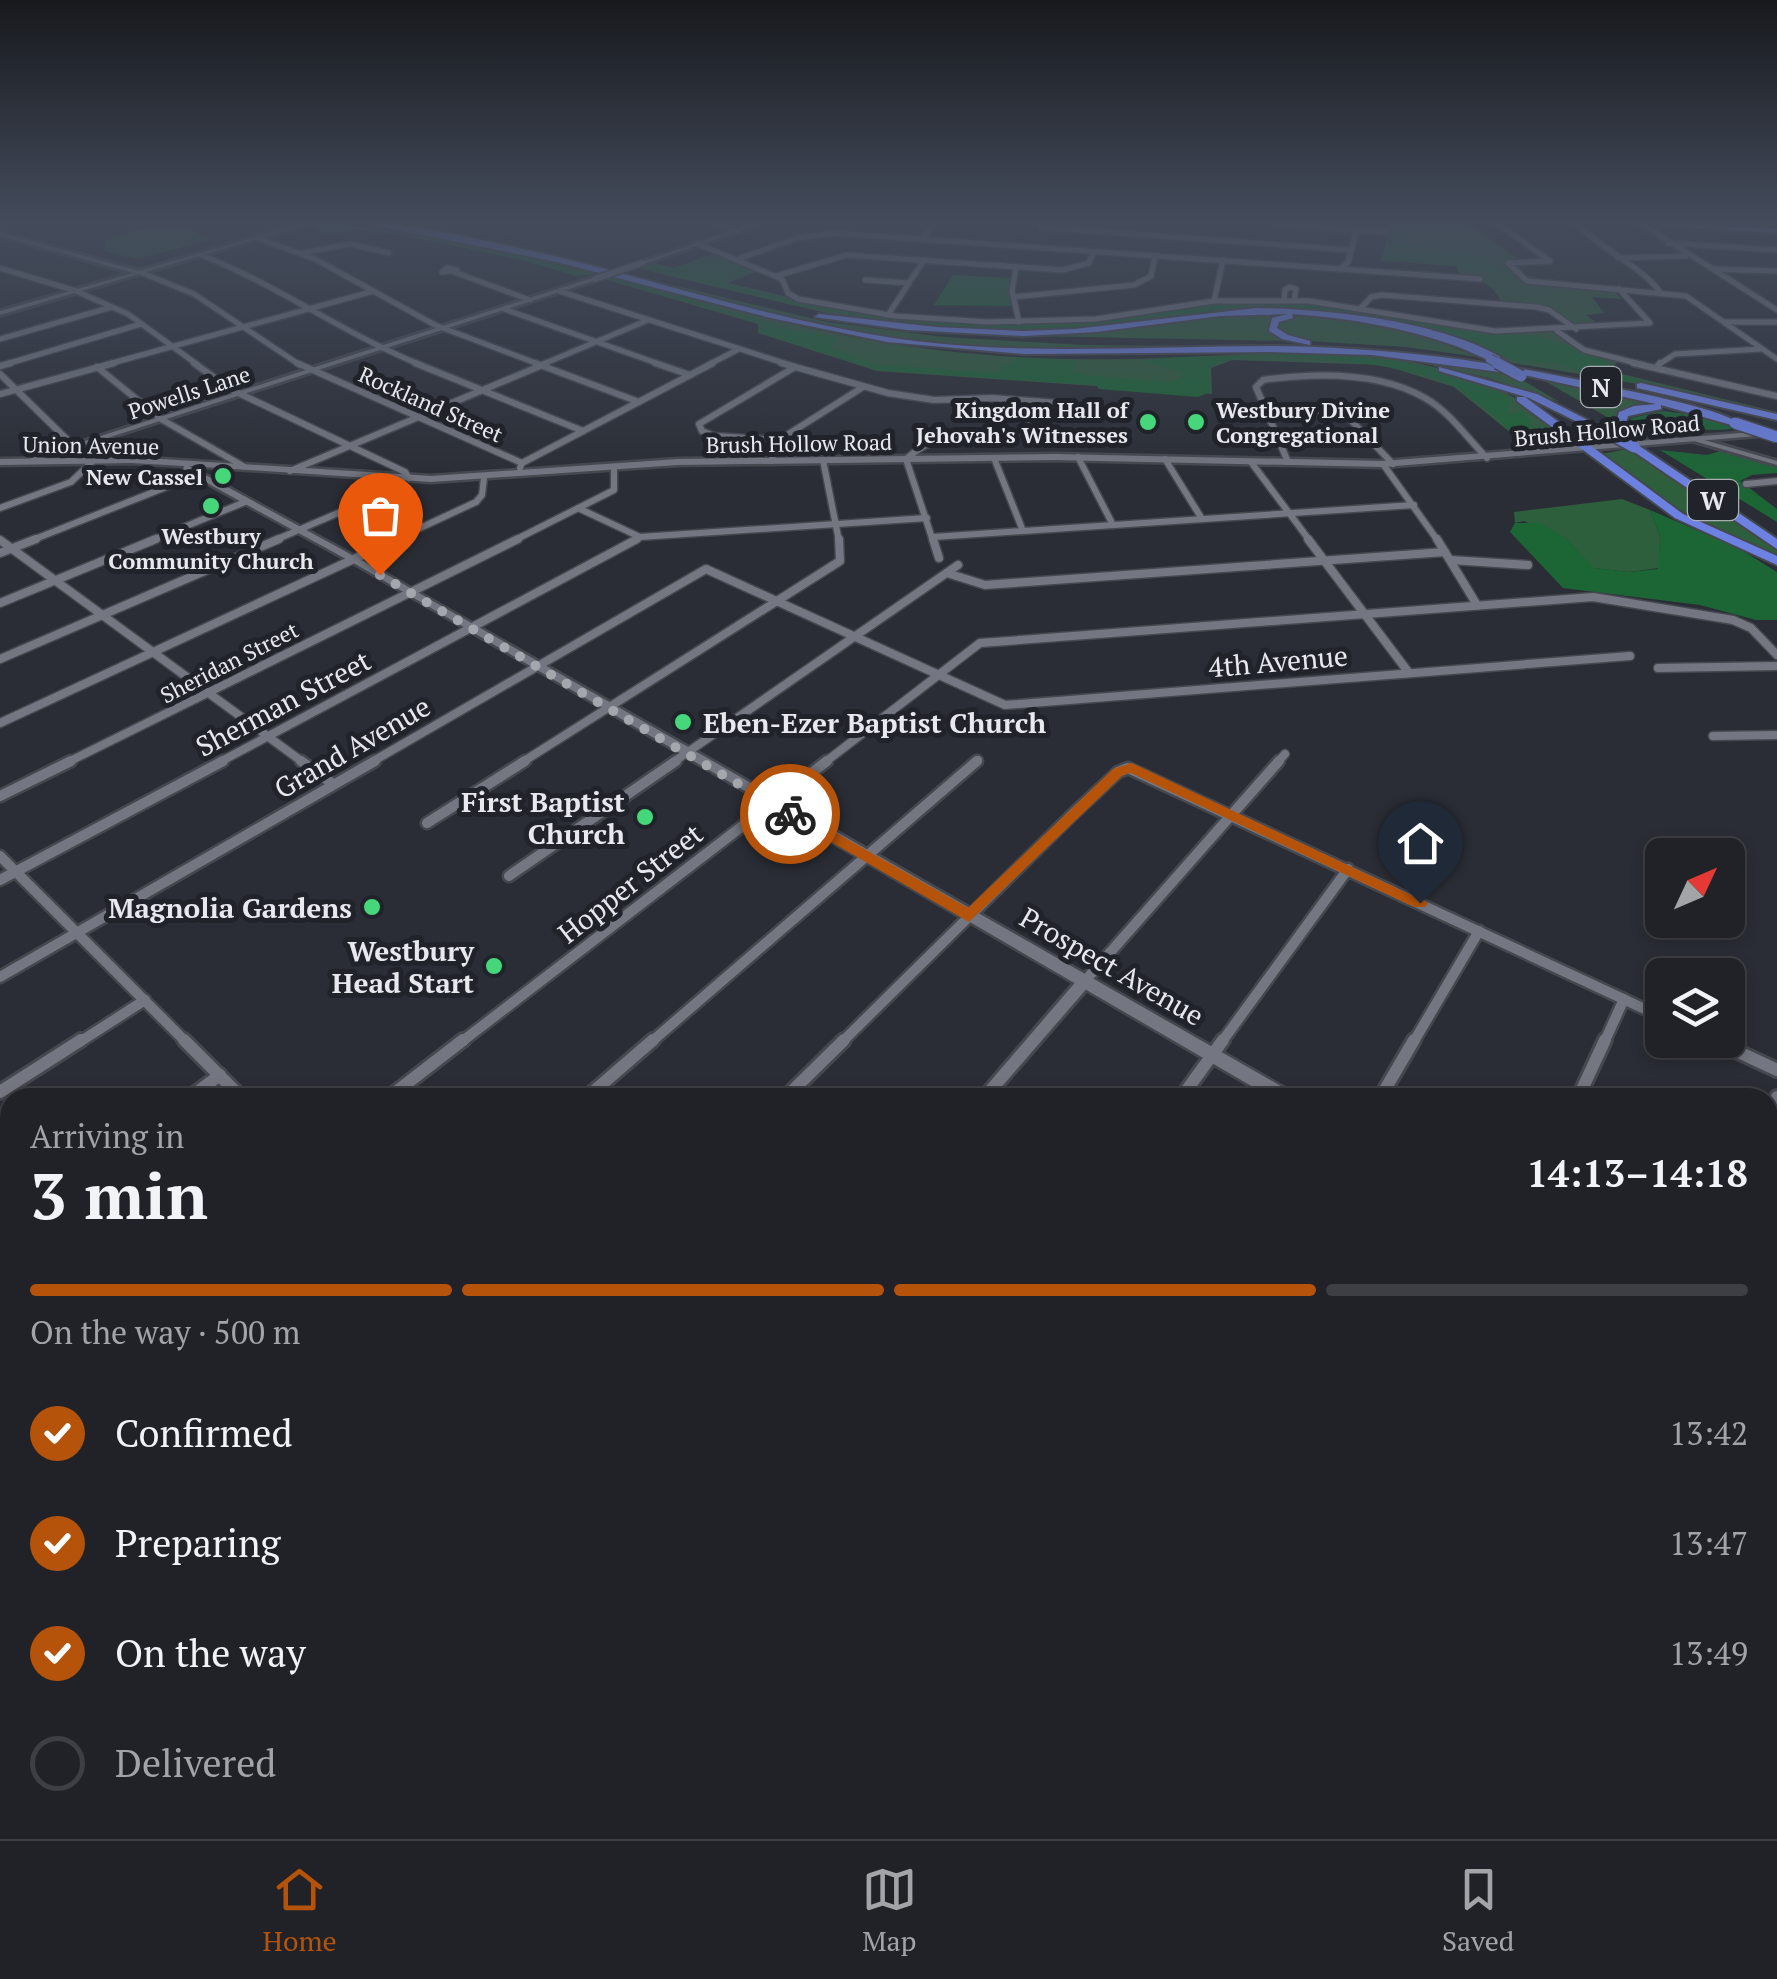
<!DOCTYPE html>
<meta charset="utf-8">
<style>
body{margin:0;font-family:"PT Serif",serif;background:#2d2f34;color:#f1f3f6;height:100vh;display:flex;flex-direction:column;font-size:38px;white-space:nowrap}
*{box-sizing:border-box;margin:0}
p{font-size:32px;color:#a2a4a8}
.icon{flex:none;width:55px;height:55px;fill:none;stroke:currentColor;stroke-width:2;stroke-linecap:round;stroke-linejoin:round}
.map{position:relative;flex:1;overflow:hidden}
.details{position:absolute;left:0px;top:1088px;width:1778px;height:752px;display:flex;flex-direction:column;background:#202228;border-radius:30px 30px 0 0;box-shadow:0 5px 15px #0003,0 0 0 2px #3d3f45}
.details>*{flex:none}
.needle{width:65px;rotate:46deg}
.buttons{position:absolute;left:1645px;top:838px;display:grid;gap:20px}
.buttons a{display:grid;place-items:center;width:100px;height:100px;border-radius:15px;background:#202228;box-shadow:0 5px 15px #0003,0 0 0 2px #3d3f45;font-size:50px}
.pin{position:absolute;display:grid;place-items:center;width:85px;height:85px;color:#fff;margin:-102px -42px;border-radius:50% 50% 50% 0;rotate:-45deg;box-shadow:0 0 10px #0007}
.pin .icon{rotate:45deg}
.courier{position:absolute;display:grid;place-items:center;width:100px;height:100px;margin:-50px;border:8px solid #b45309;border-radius:50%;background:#fff;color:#222;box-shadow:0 2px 12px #0007}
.summary em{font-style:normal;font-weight:700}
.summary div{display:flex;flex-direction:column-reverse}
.summary{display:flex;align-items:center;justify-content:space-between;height:170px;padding:0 30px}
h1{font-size:65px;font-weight:700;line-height:75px}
.bar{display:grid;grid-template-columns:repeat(4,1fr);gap:15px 10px;align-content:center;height:120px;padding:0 30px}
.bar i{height:12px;border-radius:8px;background:#3d3f45}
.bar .current{background:#b45309}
.bar p{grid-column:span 4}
ol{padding:0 30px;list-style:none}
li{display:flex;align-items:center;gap:30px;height:110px}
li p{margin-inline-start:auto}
li .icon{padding:10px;border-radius:50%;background:#b45309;color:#fff;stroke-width:4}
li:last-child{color:#a2a4a8}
li i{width:55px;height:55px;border:5px solid #3d3f45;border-radius:50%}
.dock{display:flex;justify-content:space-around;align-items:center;height:140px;border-top:2px solid #3d3f45;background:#202228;font-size:28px;color:#a2a4a8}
.dock a{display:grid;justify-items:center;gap:5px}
.dock .current{color:#b45309}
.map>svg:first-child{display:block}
</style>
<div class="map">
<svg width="1777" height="1839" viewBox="0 0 1777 1839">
<rect width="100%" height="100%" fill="#2a2d35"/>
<!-- green -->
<g fill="#2e5f3c">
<path d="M1391 224H1469L1517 259 1504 265 1527 282 1613 290 1622 299 1592 297 1604 313 1586 315 1601 326 1576 325 1546 307 1501 302C1493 283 1479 280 1461 276L1456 266 1381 261Z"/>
<polygon points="161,227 187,229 209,240 137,259 104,251 105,240 134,230"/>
<polygon points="716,253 756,272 728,283 853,312 972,323 1105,320 1214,304 1318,303 1482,332 1552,332 1581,350 1618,361 1610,371 1777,412 1777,416 1675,390 1513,363 1462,341 1343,314 1235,309 1101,327 974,331 827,313 636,268 652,262 673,268"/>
<path d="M612 276C737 312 858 346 989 355 1036 359 1085 360 1133 359 1256 356 1399 335 1513 397 1535 409 1552 428 1573 442L1531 449 1454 387 1383 365 1232 360 1211 368 1212 394 877 371 758 333V324L604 279Z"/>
<path d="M656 281 827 322 943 337 1084 345 1309 347 1409 353C1274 343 1140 355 1006 349 885 343 772 315 656 281Z"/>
<polygon points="1296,314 1271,321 1268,326 1290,341 982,335 1069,334 1188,318"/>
<path d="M1292 317C1354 314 1421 333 1478 357L1406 347 1309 341 1278 330 1279 322Z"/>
<path d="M1404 359C1486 355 1597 386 1677 407H1627L1612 420 1533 374 1506 371 1560 402 1489 378Z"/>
<path d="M1627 449 1777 549V559C1709 532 1659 498 1601 454Z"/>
<polygon points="1622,499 1650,510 1660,536 1659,568 1629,572 1593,568 1566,538 1524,521 1515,523 1514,512"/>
</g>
<!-- forest -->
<g fill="#1c6636">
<polygon points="317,224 345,224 490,248 597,274 576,276 526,261 402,235 352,230 326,235 313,226"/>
<polygon points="1393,224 1443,225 1446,228 1425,230 1410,226 1402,231 1414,248 1481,257 1508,272 1460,271 1457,266 1384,260"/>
<polygon points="718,256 749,270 724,281 726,284 818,307 961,324 1090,322 1217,304 1313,304 1462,331 1540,336 1607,360 1609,372 1777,415 1687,392 1600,377 1556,363 1517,361 1425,327 1344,313 1250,308 1093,326 1013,330 919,325 788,304 639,267 651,264 675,268"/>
<polygon points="953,275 1011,278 1013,306 934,305"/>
<path d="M611 276 788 329 838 338 831 348 873 364 988 373 999 372 1017 358 1071 360 1076 362 1074 371 1085 375 1168 382 1181 379 1183 372 1142 362C1174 355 1209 357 1242 356 1328 355 1435 352 1511 399L1506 415 1523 411 1531 422 1527 424 1555 444 1530 446C1507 427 1483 405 1458 388 1419 364 1245 343 1208 367L1210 392 1198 397 1099 389 1096 385 878 370 761 333 759 323 606 278Z"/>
<path d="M1664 411 1701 416 1733 428C1720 432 1705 428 1691 430 1672 432 1651 444 1633 432L1631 418Z"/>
<polygon points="1660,450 1707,455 1721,451 1777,467 1777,473 1752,475 1740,481 1777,509 1777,522"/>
<polygon points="1650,510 1738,548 1777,572 1777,620 1756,620 1700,605 1563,588 1510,532 1515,523 1540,523 1566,538 1594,568 1629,572 1658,569 1660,536"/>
</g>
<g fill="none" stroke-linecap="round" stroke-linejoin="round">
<!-- minor-far5 casing -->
<g stroke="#46484f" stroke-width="8">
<g id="minor-far5">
<polyline points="717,224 738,231"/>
<polyline points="1275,224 1387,232"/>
<polyline points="1498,224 1550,261 1508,263 1527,281 1686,296 1777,359"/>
<path d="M1578 224C1602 251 1639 264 1660 292"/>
<polyline points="1642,224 1777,310"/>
<polyline points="1040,227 1351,250"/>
<polyline points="257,238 315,259 435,325 541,365"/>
<polyline points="923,239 933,224"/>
<polyline points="1668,243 1777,250"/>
<polyline points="698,244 782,279 788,293 798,299 895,316 988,322 1096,319 1214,301 1309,301 1495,331 1650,323 1619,289"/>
<polyline points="302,253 350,244 389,253"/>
<path d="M201 255C278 285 344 334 421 365"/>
<polyline points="1618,258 1686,256"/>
<polyline points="738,259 797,238 835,233 1480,279"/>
<polyline points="1016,267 1012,291 1019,322"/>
<polyline points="0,268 76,291 128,314 198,365"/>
<polygon points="447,268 457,270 442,272"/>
<polyline points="1340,269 1348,262 1357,230"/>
<polyline points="1713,269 1777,271"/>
<polyline points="140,272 194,294 300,365"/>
<polyline points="454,272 530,300"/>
<polyline points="776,276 847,255 1062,270 1089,263 1094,251"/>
<polyline points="865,280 909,283"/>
<polyline points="559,291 790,365"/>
<polyline points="1014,297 1134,285 1151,276 1155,256"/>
<polyline points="1214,301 1223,260"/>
<polyline points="1284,301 1285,290 1290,287 1296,289 1294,301"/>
<polyline points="504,309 662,365"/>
<polyline points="1360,309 1371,297 1382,295 1537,307 1549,310 1576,329"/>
<polyline points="888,315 924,260"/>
<polyline points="1725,322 1777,322"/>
<polyline points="1557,331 1584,350 1644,365"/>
<polyline points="0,339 112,307"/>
<polyline points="3,365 141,324"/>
<polyline points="105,365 374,291"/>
<polyline points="541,365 648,320"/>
<polyline points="708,365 737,350"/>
<polyline points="1658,365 1675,354 1762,349"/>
</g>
</g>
<!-- minor-far4 casing -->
<g stroke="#46484f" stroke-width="9">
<g id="minor-far4">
<polyline points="194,363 230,389 405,472 409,478"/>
<polyline points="297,363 522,463"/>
<polyline points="415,363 583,431"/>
<polyline points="535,363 639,402"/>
<polyline points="655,363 690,375"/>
<polyline points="781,363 888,393 934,400 992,398 1070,404"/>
<polyline points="1633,363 1777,396"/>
<polyline points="0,366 11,363"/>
<polyline points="97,367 161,419 243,466"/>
<polyline points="1656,368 1660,363"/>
<polyline points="0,374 87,459"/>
<polyline points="0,394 114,363"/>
<polyline points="1265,411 1346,415 1393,464"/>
<polyline points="779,440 714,436 702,431 699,424 795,367"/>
<polyline points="1078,457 1113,525"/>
<polyline points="994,458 1023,531"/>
<polyline points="1165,459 1202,519"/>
<polyline points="823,460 839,541"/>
<polyline points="771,461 779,440 863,387"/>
<polyline points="1251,462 1310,541"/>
<path d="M1288 462 1256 387 1263 380C1314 373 1378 371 1425 398 1450 412 1467 438 1487 458"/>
<polyline points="1383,464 1438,541"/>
<polyline points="520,468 522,463 713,363"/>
<polyline points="290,471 547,363"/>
<polyline points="1746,484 1777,481"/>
<polyline points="0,508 71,482 95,459"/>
<polyline points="578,508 640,537"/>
<polyline points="933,537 1414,505"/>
<polyline points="30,541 199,474"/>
<polyline points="150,541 245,502"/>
<polyline points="273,541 366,501 387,478"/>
<polyline points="392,541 476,502 482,495 484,478"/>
<polyline points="513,541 614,490 614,467"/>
<polyline points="632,541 640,537 927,518"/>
<path d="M933 541 906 459C941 427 979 437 1022 431L1027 426 1032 401"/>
</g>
</g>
<!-- minor-far3 casing -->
<g stroke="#46484f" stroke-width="11">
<g id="minor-far3">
<polyline points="933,539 939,558"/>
<polyline points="1308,539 1409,673"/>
<polyline points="1437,539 1477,605"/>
<polyline points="0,540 304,763"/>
<polyline points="0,553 36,539"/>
<polyline points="1451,560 1528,565"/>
<polyline points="947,573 985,585 1445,552"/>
<polyline points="0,603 156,539"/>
<polyline points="0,659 279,539"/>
<polyline points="1658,668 1777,666"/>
<polyline points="0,723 397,539"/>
<polyline points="1713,736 1777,735"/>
<polyline points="66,763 518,539"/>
<polyline points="218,763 637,539"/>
<polyline points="370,763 706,569 1005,705 1630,656"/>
<polyline points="521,763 840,561 839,539"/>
<polyline points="672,763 958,565"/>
<polyline points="824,763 980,643 1593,597 1733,620 1751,628 1777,655"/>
<polyline points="974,763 978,760"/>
<polyline points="1277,763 1285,754"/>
</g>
</g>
<!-- minor-far2 casing -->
<g stroke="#46484f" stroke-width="15">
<g id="minor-far2">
<polyline points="301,761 333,784"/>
<polyline points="0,796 71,761"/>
<polyline points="427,823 525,761"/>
<polyline points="0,856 187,1043"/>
<polyline points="509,876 676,761"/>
<polyline points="0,880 223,761"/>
<polyline points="0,977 375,761"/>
<polyline points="1084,982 1279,761"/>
<polyline points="1712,1040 1718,1043"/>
<polyline points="78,1043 145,1000"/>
<polyline points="460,1043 827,761"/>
<polyline points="650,1043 977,761"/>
<polyline points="841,1043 1073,814 1118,772 1128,768 1662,1017"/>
<polyline points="1221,1043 1348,869"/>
<polyline points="1413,1043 1479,931"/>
<polyline points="1604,1043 1624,999"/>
</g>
</g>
<!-- minor-far1 casing -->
<g stroke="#46484f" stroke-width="18">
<g id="minor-far1">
<polyline points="184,1040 242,1098"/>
<polyline points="1713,1040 1777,1070"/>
<polyline points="0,1092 81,1040"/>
<polyline points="189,1098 220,1075"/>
<polyline points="388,1098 463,1040"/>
<polyline points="586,1098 653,1040"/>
<polyline points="785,1098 844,1040"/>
<polyline points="1181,1098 1223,1040"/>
<polyline points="1380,1098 1414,1040"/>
<polyline points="1578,1098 1605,1040"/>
<polyline points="1768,1127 1777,1097"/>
<polyline points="0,1231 10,1224"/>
<polyline points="0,1351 10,1359"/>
</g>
</g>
<!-- minor casing -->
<g stroke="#46484f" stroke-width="20">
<g id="minor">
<polyline points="0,1599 10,1591"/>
<polyline points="615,1830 626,1839"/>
<polyline points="976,1830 985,1839"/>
<polyline points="30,1839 39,1830"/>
<polyline points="634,1839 641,1830"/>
<polyline points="936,1839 941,1830"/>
<polyline points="1240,1839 1244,1830"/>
<polyline points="1543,1839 1546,1830"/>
</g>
</g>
<!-- tertiary casing -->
<g stroke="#46484f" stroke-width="6">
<g id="tertiary">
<polygon points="299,224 308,224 0,315 0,311 133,273 0,236 0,232 139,271"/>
<polygon points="751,224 759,224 644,264 639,263"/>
<polygon points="595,277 597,280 33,462 26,460"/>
<polygon points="1694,437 1777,461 1777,465 1694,441"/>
<polygon points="1084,977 1089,978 1091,982 1089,986 992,1098 976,1098 1079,978"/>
<polygon points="324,1830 350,1830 346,1839 320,1839"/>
</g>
</g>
<!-- secondary casing -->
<g stroke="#46484f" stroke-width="5">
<g id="secondary">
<polygon points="1766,431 1770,433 1769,435 1383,467 1055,460 678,465 431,482 189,466 363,561 1293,1093 1295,1098 1272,1098 357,565 183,470 184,466 131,463 0,465 0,459 131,457 431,476 678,459 1055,454 1383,461"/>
<polygon points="1768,1362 1777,1366 1777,1385 1768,1381"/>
</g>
</g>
<!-- primary casing -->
<g stroke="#46484f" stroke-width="5">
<polygon id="primary" points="1667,224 1777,229 1777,233 1670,226"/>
</g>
<!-- motorway casing -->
<g stroke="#46484f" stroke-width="4">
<g id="motorway">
<path d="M370 224C415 224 461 236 505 245 633 272 757 317 887 337 1015 357 1144 346 1272 346 1386 347 1499 361 1610 387 1644 394 1712 407 1740 423L1735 426 1661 405V409L1628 416 1626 423 1635 433 1630 436 1616 424 1619 412 1634 406 1656 404 1529 376 1372 355 1270 352 1025 354 887 342 771 318 557 262Z"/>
<path d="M1256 308C1329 309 1445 321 1507 361 1493 366 1471 351 1456 346 1402 327 1348 318 1292 314L1293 318 1279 322 1277 328 1288 335 1310 341V345L1282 339 1269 331 1272 318 1288 314 1220 316 1096 332 1024 336 907 330 815 317 819 314 936 327 1024 331 1075 329Z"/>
<polygon points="1439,367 1537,394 1617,435 1608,437 1529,398 1439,371"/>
<polygon points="1641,383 1777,414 1777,420 1637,388 1637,384"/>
<polygon points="1517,397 1525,397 1683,514 1777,556 1777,565 1675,518 1517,401"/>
<polygon points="1630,445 1638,445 1777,539 1777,549 1630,449"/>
</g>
</g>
<!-- minor-far5 -->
<use href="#minor-far5" stroke="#747781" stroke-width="5"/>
<!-- minor-far4 -->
<use href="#minor-far4" stroke="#747781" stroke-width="6"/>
<!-- minor-far3 -->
<use href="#minor-far3" stroke="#747781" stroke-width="8"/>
<!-- minor-far2 -->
<use href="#minor-far2" stroke="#747781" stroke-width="10"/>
<!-- minor-far1 -->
<use href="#minor-far1" stroke="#747781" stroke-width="12"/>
<!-- minor -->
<use href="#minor" stroke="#747781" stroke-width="15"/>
<!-- tertiary -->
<use href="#tertiary" fill="#747781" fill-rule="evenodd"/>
<!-- secondary -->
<use href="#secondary" fill="#747781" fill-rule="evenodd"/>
<!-- primary -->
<use href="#primary" fill="#6f7dbb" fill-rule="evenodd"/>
<!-- motorway -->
<use href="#motorway" fill="#6c81e2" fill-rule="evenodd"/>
<!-- rail -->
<g stroke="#aaadb3" stroke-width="6" stroke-dasharray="8 15" stroke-linecap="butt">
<polyline points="0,1404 10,1412"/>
<polyline points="0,1437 10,1445"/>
<polyline points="501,1830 512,1839"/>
<polyline points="528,1830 540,1839"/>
<polyline points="554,1830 565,1839"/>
</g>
<!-- tertiary-bridge casing -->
<g stroke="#46484f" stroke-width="9" stroke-linecap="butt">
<polyline id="tertiary-bridge" points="595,279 642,263"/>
</g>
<!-- motorway-bridge-far1 casing -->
<g stroke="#46484f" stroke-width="11" stroke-linecap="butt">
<polyline id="motorway-bridge-far1" points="1490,359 1501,365"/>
</g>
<!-- motorway-bridge casing -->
<g stroke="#46484f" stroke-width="14" stroke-linecap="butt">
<g id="motorway-bridge">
<polyline points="1497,363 1521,376"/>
<polyline points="1735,423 1777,437"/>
<polyline points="1612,435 1634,447"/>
</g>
</g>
<!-- tertiary-bridge -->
<use href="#tertiary-bridge" stroke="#747781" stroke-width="6"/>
<!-- motorway-bridge-far1 -->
<use href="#motorway-bridge-far1" stroke="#6c81e2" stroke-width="9"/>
<!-- motorway-bridge -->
<use href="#motorway-bridge" stroke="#6c81e2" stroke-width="11"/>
</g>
<!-- sky -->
<linearGradient id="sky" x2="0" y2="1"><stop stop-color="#17191d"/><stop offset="0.46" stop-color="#444c5c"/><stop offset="1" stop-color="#444c5c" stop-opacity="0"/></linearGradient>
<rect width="1777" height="482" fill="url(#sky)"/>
<!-- route -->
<polygon fill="#b45309" points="1132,763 1428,903 1425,907 1414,907 1131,773 1123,775 969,922 783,814 796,810 968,908 1113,769"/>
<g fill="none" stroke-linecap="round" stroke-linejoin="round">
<!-- done -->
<polyline stroke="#a5a7ae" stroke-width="10" stroke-dasharray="0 18" points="380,575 790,814"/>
</g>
<!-- markers -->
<g fill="#46d77a" stroke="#21232b" stroke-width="4">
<circle cx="1148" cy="422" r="10"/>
<circle cx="1196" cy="422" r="10"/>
<circle cx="223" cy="476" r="10"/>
<circle cx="211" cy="506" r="10"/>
<circle cx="683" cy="722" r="10"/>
<circle cx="645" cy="817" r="10"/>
<circle cx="372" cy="907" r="10"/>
<circle cx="494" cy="966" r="10"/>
</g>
<g text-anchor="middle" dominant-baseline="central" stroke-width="10" stroke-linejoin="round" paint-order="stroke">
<!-- far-street labels -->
<g font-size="22" fill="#e7e9ef" stroke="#21232b">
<text transform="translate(189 392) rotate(-18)">Powells Lane</text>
<text transform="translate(431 404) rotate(24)">Rockland Street</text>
<text transform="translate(1607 430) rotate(-5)">Brush Hollow Road</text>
<text transform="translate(799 443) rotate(-1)">Brush Hollow Road</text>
<text transform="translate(91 445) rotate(1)">Union Avenue</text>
<text transform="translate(229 662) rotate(-27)">Sheridan Street</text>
</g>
<!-- far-poi labels -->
<g font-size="22" font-weight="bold" fill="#e7e9ef" stroke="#21232b" text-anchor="end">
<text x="1128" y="409">Kingdom Hall of<tspan x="1128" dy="25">Jehovah's Witnesses</tspan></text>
<text x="1216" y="409" text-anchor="start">Westbury Divine<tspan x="1216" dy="25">Congregational</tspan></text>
<text x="203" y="476">New Cassel</text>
<text x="211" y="535" text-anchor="middle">Westbury<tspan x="211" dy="25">Community Church</tspan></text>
</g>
<!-- shield labels -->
<g fill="#21232b" stroke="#acaeb4" stroke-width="2.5">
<rect x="1581" y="367" width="40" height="40" rx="8"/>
<rect x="1688" y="480" width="50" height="40" rx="8"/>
</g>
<g font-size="25" font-weight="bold" fill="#e7e9ef">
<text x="1601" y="387">N</text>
<text x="1713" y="500">W</text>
</g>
<!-- street labels -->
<g font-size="28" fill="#e7e9ef" stroke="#21232b">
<text transform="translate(1278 661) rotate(-5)">4th Avenue</text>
<text transform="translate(283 703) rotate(-28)">Sherman Street</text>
<text transform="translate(352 747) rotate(-30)">Grand Avenue</text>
<text transform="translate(630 883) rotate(-38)">Hopper Street</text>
<text transform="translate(1112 966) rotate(30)">Prospect Avenue</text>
</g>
<!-- poi labels -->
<g font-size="28" font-weight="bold" fill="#e7e9ef" stroke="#21232b" text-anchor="end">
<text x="703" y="722" text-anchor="start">Eben-Ezer Baptist Church</text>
<text x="625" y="801">First Baptist<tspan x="625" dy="32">Church</tspan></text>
<text x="352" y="907">Magnolia Gardens</text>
<text x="474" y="950">Westbury<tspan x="474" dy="32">Head Start</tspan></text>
</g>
</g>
</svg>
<div class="buttons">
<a><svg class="needle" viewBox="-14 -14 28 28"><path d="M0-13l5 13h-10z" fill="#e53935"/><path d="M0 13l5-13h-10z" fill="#a2a4a8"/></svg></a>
<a><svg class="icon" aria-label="layers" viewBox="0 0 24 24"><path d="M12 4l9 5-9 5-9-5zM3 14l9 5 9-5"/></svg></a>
</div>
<div class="pin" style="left:380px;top:575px;background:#ea580c"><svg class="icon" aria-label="bag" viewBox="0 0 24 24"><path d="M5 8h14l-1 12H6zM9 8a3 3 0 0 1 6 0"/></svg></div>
<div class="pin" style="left:1420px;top:903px;background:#1f2937"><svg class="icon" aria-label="home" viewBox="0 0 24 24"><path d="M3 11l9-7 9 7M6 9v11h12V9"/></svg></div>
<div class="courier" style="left:790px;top:814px"><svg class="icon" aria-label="bike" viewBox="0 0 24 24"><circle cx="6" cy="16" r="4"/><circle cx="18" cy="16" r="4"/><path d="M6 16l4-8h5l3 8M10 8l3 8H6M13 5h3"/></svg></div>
<section class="details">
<div class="summary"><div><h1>3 min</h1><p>Arriving in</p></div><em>14:13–14:18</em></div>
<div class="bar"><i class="current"></i><i class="current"></i><i class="current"></i><i></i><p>On the way · 500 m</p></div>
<ol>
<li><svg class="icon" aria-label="check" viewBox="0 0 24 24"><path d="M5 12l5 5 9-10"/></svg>Confirmed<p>13:42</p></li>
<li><svg class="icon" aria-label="check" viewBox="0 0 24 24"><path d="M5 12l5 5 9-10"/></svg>Preparing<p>13:47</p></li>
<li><svg class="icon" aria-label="check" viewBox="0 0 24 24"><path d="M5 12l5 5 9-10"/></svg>On the way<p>13:49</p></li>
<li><i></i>Delivered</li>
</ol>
</section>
</div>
<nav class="dock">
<a class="current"><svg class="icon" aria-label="home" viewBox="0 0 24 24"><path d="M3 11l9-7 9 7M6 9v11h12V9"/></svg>Home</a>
<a><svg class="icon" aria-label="map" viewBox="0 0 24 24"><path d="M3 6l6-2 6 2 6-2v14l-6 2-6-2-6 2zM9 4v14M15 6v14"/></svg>Map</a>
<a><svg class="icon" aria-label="saved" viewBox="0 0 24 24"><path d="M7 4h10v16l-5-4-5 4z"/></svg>Saved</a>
</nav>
